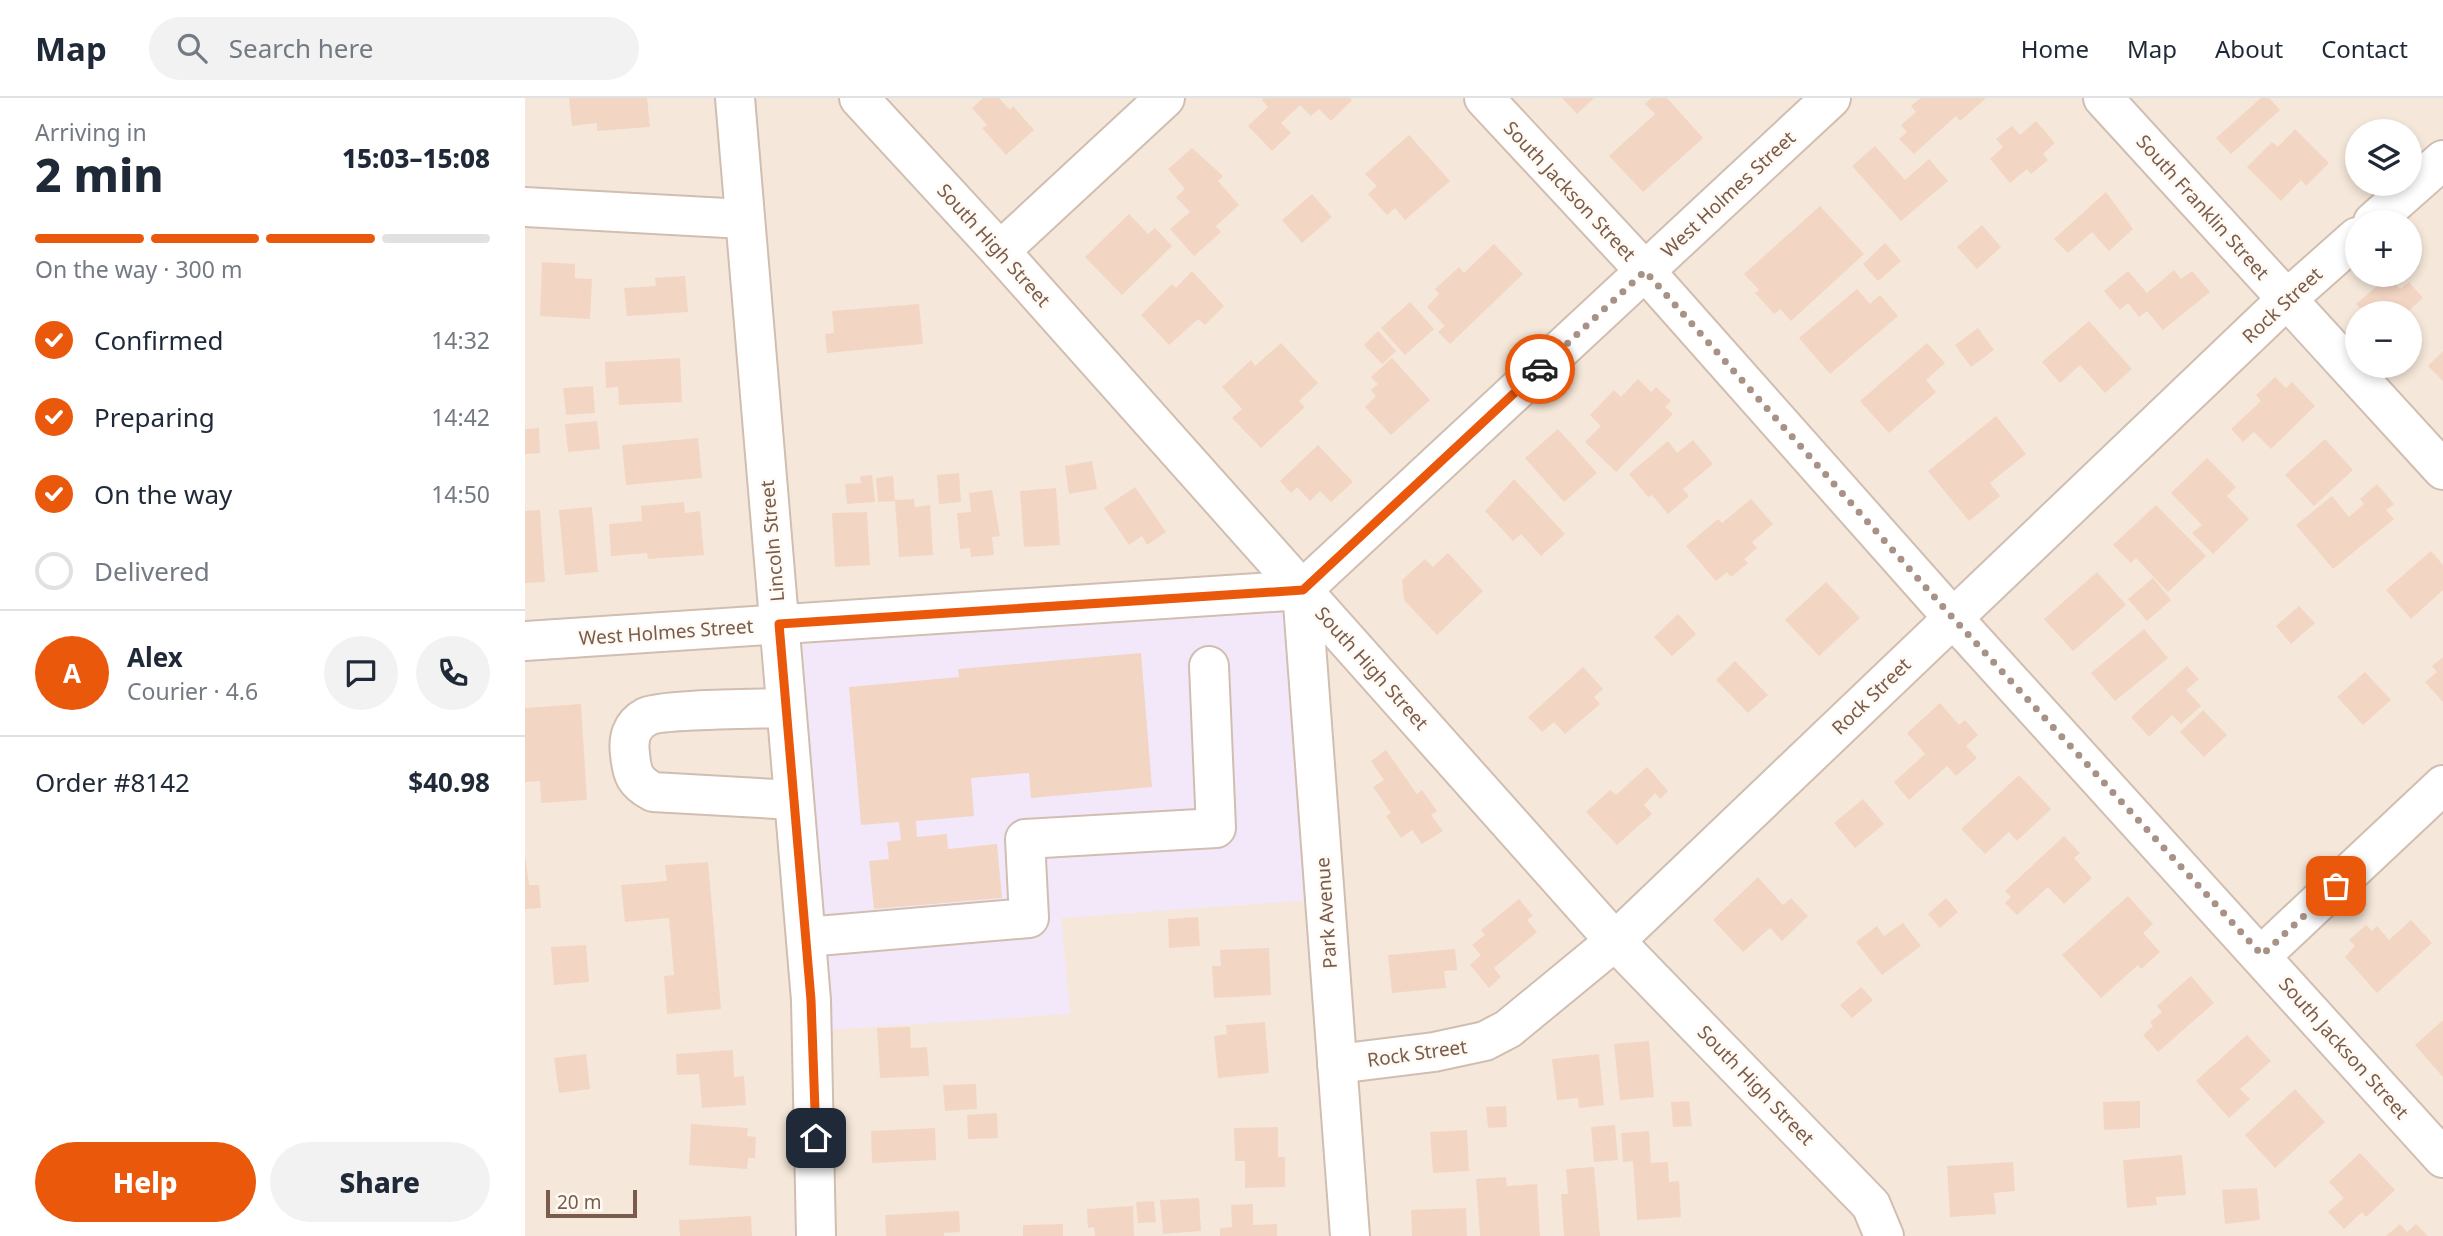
<!DOCTYPE html>
<meta charset="utf-8">
<style>
body{margin:0;font-family:"Noto Sans",sans-serif;background:#f2f2f3;color:#1f2937;height:100vh;display:flex;flex-direction:column;font-size:26px;white-space:nowrap}
*{box-sizing:border-box;margin:0}
p{font-size:23px;color:#747a83}
.icon{flex:none;width:38px;height:38px;fill:none;stroke:currentColor;stroke-width:2;stroke-linecap:round;stroke-linejoin:round}
.map{position:relative;flex:1;overflow:hidden}
.panel{display:flex;flex-direction:column;background:#fff;width:525px}
.panel>*{flex:none}
.controls{position:absolute;left:1820px;top:21px;display:grid;gap:14px}
.controls a{display:grid;place-items:center;width:77px;height:77px;border-radius:50%;background:#fff;box-shadow:0 4px 10px #0003;font-size:35px}
.scale{position:absolute;left:21px;bottom:18px;width:91px;box-sizing:border-box;padding-left:7px;border:4px solid #7a5c4d;border-top:0;font-size:19px;line-height:24px;white-space:nowrap;color:#7a5c4d;-webkit-text-stroke:5px #fffaf3;paint-order:stroke}
.pin{position:absolute;display:grid;place-items:center;width:60px;height:60px;color:#fff;margin:-30px;border-radius:14px;box-shadow:0 4px 10px #0006}
.courier{position:absolute;display:grid;place-items:center;width:70px;height:70px;margin:-35px;border:5px solid #ea580c;border-radius:50%;background:#fff;color:#222;box-shadow:0 2px 9px #0007}
.overview em{font-style:normal;font-weight:800}
.overview div{display:flex;flex-direction:column-reverse}
.overview{display:flex;align-items:center;justify-content:space-between;height:119px;padding:0 35px}
h1{font-size:46px;font-weight:800;line-height:52px}
.bar{display:grid;grid-template-columns:repeat(4,1fr);gap:10px 7px;align-content:center;height:84px;padding:0 35px}
.bar i{height:9px;border-radius:5px;background:#e0e1e3}
.bar .selected{background:#ea580c}
.bar p{grid-column:span 4}
.line{display:flex;align-items:center;gap:18px;padding:0 35px;border-top:2px solid #e0e1e3}
.line div{flex:1}
.round{display:grid;place-items:center;flex:none;width:74px;height:74px;border-radius:37px;background:#f2f2f3}
ol{padding:0 35px;list-style:none}
li{display:flex;align-items:center;gap:21px;height:77px}
li p{margin-inline-start:auto}
li .icon{padding:7px;border-radius:50%;background:#ea580c;color:#fff;stroke-width:4}
li:last-child{color:#747a83}
li i{width:38px;height:38px;border:4px solid #e0e1e3;border-radius:50%}
.button{display:flex;gap:14px;margin-top:auto;padding:14px 35px}
.button a{flex:1;height:80px;border-radius:42px;background:#ea580c;color:#fff;font-size:28px;font-weight:800;line-height:80px;text-align:center}
.button a+a{background:#f2f2f3;color:#1f2937}
header{display:flex;align-items:center;gap:42px;box-sizing:border-box;height:98px;padding:0 35px;background:#fff;border-bottom:2px solid #e0e1e3}
header strong{font-size:33px}
nav{display:flex;gap:38px;margin-inline-start:auto;font-size:24px}
.search{width:490px;height:63px;background:#f2f2f3;display:flex;align-items:center;gap:18px;box-sizing:border-box;padding:0 24px;border-radius:38px;color:#747a83;font-size:26px}
main{display:flex;flex:1;min-height:0}
.map>svg:first-child{display:block}
</style>
<header>
<strong>Map</strong>
<div class="search"><svg class="icon" aria-label="search" viewBox="0 0 24 24"><circle cx="10" cy="10" r="6"/><path d="M15 15l6 6"/></svg>Search here</div>
<nav><a>Home</a><a>Map</a><a>About</a><a>Contact</a></nav>
</header>
<main>
<section class="panel">
<div class="overview"><div><h1>2 min</h1><p>Arriving in</p></div><em>15:03–15:08</em></div>
<div class="bar"><i class="selected"></i><i class="selected"></i><i class="selected"></i><i></i><p>On the way · 300 m</p></div>
<ol>
<li><svg class="icon" aria-label="check" viewBox="0 0 24 24"><path d="M5 12l5 5 9-10"/></svg>Confirmed<p>14:32</p></li>
<li><svg class="icon" aria-label="check" viewBox="0 0 24 24"><path d="M5 12l5 5 9-10"/></svg>Preparing<p>14:42</p></li>
<li><svg class="icon" aria-label="check" viewBox="0 0 24 24"><path d="M5 12l5 5 9-10"/></svg>On the way<p>14:50</p></li>
<li><i></i>Delivered</li>
</ol>
<div class="line" style="height:126px"><b class="round" style="background:#ea580c;color:#fff">A</b><div><b>Alex</b><p>Courier · 4.6</p></div><a class="round"><svg class="icon" aria-label="chat" viewBox="0 0 24 24"><path d="M4 5h16v11H9l-5 4z"/></svg></a><a class="round"><svg class="icon" aria-label="phone" viewBox="0 0 24 24"><path d="M5 4h4l2 5-3 2q2 4 5 5l2-3 5 2v4C11 20 4 13 5 4z"/></svg></a></div>
<div class="line" style="height:91px"><div>Order #8142</div><b>$40.98</b></div>
<div class="button"><a>Help</a><a>Share</a></div>
</section>
<div class="map">
<svg width="1918" height="1138" viewBox="0 0 1918 1138">
<rect width="100%" height="100%" fill="#fdf6ec"/>
<!-- residential -->
<path fill="#f5e8da" fill-rule="evenodd" d="M0 0H1918V1138H0ZM1832 33H1885V86H1832ZM1832 124H1885V177H1832ZM1832 215H1885V268H1832Z"/>
<!-- education -->
<polygon fill="#f3e8fa" points="777,492 800,801 536,820 545,916 287,933 254,526"/>
<!-- building -->
<g fill="#f3d5c3">
<polygon points="44,0 122,0 125,29 72,33 72,25 47,28"/>
<polygon points="458,0 474,0 485,12 488,8 509,32 481,57 457,30 462,27 447,10"/>
<polygon points="739,0 825,0 827,2 806,23 794,11 786,18 775,7 756,25 766,35 747,53 723,28 743,9 737,2"/>
<polygon points="1037,0 1069,0 1052,16"/>
<polygon points="1126,0 1142,0 1178,40 1118,94 1084,58 1130,16 1120,6"/>
<polygon points="1396,0 1461,0 1435,23 1431,18 1389,56 1374,41 1382,34 1376,27 1391,14 1386,8"/>
<polygon points="1736,0 1744,0 1755,12 1706,56 1691,40"/>
<polygon points="1511,23 1530,45 1518,56 1523,62 1506,76 1502,71 1485,85 1465,61 1478,49 1471,41 1487,28 1495,37"/>
<polygon points="1770,31 1804,65 1781,88 1776,82 1756,103 1722,69 1747,44 1753,49"/>
<polygon points="884,37 925,83 880,122 870,110 862,117 843,96 852,88 840,76"/>
<polygon points="1350,48 1380,82 1404,61 1423,83 1376,123 1327,68"/>
<polygon points="667,50 698,78 693,83 714,107 691,128 696,134 669,158 645,131 665,114 651,99 660,91 643,71"/>
<polygon points="1581,94 1608,131 1584,153 1567,134 1543,155 1529,141"/>
<polygon points="787,96 807,119 777,145 757,122"/>
<polygon points="1295,108 1339,156 1266,223 1255,211 1249,216 1230,195 1234,192 1219,176"/>
<polygon points="604,116 623,136 630,130 647,148 597,197 560,159"/>
<polygon points="1457,127 1476,149 1452,171 1432,149"/>
<polygon points="1360,145 1376,163 1353,183 1338,166"/>
<polygon points="969,146 998,176 925,246 913,234 920,228 902,209 914,196 910,191 934,169 939,175"/>
<polygon points="17,164 50,166 50,180 67,181 65,221 15,218"/>
<polygon points="1649,172 1656,181 1667,173 1685,194 1638,232 1622,213 1614,219 1603,205 1595,212 1579,193 1603,173 1622,195"/>
<polygon points="667,173 699,208 680,227 673,221 644,247 616,217 647,186 651,190"/>
<polygon points="160,178 163,214 102,218 99,190 131,188 130,180"/>
<polygon points="1863,178 1875,191 1884,184 1898,200 1881,215 1840,215 1831,206"/>
<polygon points="1332,191 1345,206 1355,197 1373,218 1305,276 1274,240"/>
<polygon points="885,204 909,231 880,257 856,230"/>
<polygon points="394,206 398,246 302,255 300,236 309,235 307,213"/>
<polygon points="1564,223 1607,271 1580,295 1555,267 1535,285 1517,264"/>
<polygon points="1453,230 1469,252 1446,269 1430,247"/>
<polygon points="853,233 871,253 857,266 839,247"/>
<polygon points="756,245 793,285 774,303 780,309 736,350 707,320 717,311 697,289 726,262 730,268"/>
<polygon points="1402,245 1420,265 1401,282 1411,294 1364,335 1335,303"/>
<polygon points="1918,253 1918,283 1903,268"/>
<polygon points="155,260 157,304 94,307 93,289 81,290 80,264"/>
<polygon points="867,260 905,302 866,337 840,309 851,298 846,292 853,286 846,279"/>
<polygon points="1750,279 1761,290 1767,284 1790,308 1746,351 1729,334 1718,344 1706,331 1736,303 1731,297"/>
<polygon points="1113,281 1126,294 1131,289 1146,303 1140,309 1148,316 1091,374 1060,344 1076,328 1065,317 1089,292 1096,299"/>
<polygon points="68,288 70,315 41,317 38,290"/>
<polygon points="1471,318 1501,356 1465,385 1475,398 1444,423 1403,373"/>
<polygon points="72,323 75,351 43,354 40,326"/>
<polygon points="14,330 15,355 0,356 0,331"/>
<polygon points="1033,331 1072,375 1039,404 1000,360"/>
<polygon points="173,340 177,380 101,387 97,347"/>
<polygon points="1800,341 1828,372 1789,408 1760,377"/>
<polygon points="1168,342 1188,366 1158,391 1164,398 1143,416 1127,397 1123,399 1104,376 1143,343 1152,355"/>
<polygon points="793,347 828,384 806,404 795,393 785,403 772,389 766,395 755,383"/>
<polygon points="1682,360 1711,389 1702,398 1724,421 1688,456 1667,435 1677,427 1646,395"/>
<polygon points="567,363 572,391 544,396 540,368"/>
<polygon points="434,375 436,404 414,406 412,377"/>
<polygon points="347,377 350,404 322,406 320,386 336,385 335,378"/>
<polygon points="368,378 370,403 353,404 351,380"/>
<polygon points="989,381 1040,436 1016,458 996,436 988,443 960,413"/>
<polygon points="1852,386 1869,406 1861,412 1869,421 1808,471 1771,427 1807,398 1824,419 1839,406 1835,401"/>
<polygon points="610,389 641,434 622,447 617,438 604,447 579,410"/>
<polygon points="531,390 535,447 499,449 495,393"/>
<polygon points="467,392 475,438 467,439 469,457 446,459 445,450 435,451 432,415 446,414 444,395"/>
<polygon points="389,401 390,409 405,407 408,457 374,459 370,402"/>
<polygon points="1226,401 1248,426 1227,444 1232,450 1219,461 1223,465 1206,479 1202,474 1191,483 1161,448 1193,421 1197,425"/>
<polygon points="159,404 160,415 175,413 179,457 123,461 122,455 86,458 84,426 117,423 116,408"/>
<polygon points="1631,407 1681,458 1643,494 1611,460 1606,465 1588,447"/>
<polygon points="67,409 73,474 40,477 34,412"/>
<polygon points="15,412 20,484 0,485 0,413"/>
<polygon points="342,414 345,467 310,469 307,415"/>
<polygon points="1906,453 1918,467 1918,492 1886,521 1861,492"/>
<polygon points="923,455 958,493 912,537 879,502 877,482 900,461 908,469"/>
<polygon points="1572,474 1601,507 1548,553 1519,521"/>
<polygon points="1628,480 1646,502 1622,523 1603,501"/>
<polygon points="1301,484 1335,520 1294,558 1260,522"/>
<polygon points="1774,508 1790,525 1766,546 1751,528"/>
<polygon points="1153,516 1171,536 1147,558 1129,539"/>
<polygon points="1619,531 1643,560 1590,603 1566,575"/>
<polygon points="616,555 627,689 506,700 504,675 446,680 449,718 391,723 392,739 422,736 423,751 472,746 477,800 349,811 344,763 364,761 362,744 376,742 374,724 336,727 324,589 434,579 433,571"/>
<polygon points="1918,559 1918,604 1900,584 1912,574 1907,568"/>
<polygon points="1210,563 1243,597 1223,615 1191,582"/>
<polygon points="1662,568 1674,581 1661,592 1676,608 1656,626 1647,617 1624,639 1606,619"/>
<polygon points="1058,569 1078,591 1069,599 1075,606 1040,636 1029,624 1017,634 1003,619"/>
<polygon points="1840,574 1866,602 1838,627 1812,599"/>
<polygon points="1415,605 1434,627 1440,622 1453,637 1441,648 1452,660 1431,678 1422,668 1384,702 1369,684 1400,656 1382,635"/>
<polygon points="56,606 62,702 16,705 15,683 0,684 0,610"/>
<polygon points="1678,612 1702,637 1679,659 1655,634"/>
<polygon points="861,652 892,696 897,692 912,713 906,717 918,733 897,746 887,732 876,740 861,718 866,715 848,689 859,682 846,663"/>
<polygon points="1122,669 1143,693 1135,701 1130,695 1119,707 1127,716 1092,747 1061,714 1085,692 1091,697"/>
<polygon points="1494,677 1526,711 1492,743 1484,734 1460,756 1436,731"/>
<polygon points="1338,701 1359,726 1330,750 1309,725"/>
<polygon points="1539,738 1555,755 1549,760 1567,780 1539,806 1523,789 1492,817 1480,805 1486,799 1480,793"/>
<polygon points="0,757 4,787 14,787 16,810 0,811"/>
<polygon points="183,764 196,911 142,916 139,878 149,877 144,820 100,824 96,787 142,783 140,767"/>
<polygon points="1233,779 1258,807 1266,800 1283,818 1257,843 1245,830 1218,854 1188,822"/>
<polygon points="1603,798 1628,826 1618,835 1635,854 1616,871 1613,867 1576,900 1537,857"/>
<polygon points="1421,800 1433,814 1415,830 1403,816"/>
<polygon points="994,801 1008,818 1002,822 1012,834 969,870 976,879 964,890 945,867 956,857 947,847 960,837 956,832"/>
<polygon points="673,819 675,848 644,850 643,821"/>
<polygon points="1886,822 1907,845 1852,895 1820,859 1830,848 1824,842 1841,827 1847,833 1852,828 1864,842"/>
<polygon points="1378,825 1396,848 1357,877 1331,844 1352,828 1359,838"/>
<polygon points="61,847 64,884 29,887 26,849"/>
<polygon points="744,850 746,897 689,900 687,868 696,868 695,852"/>
<polygon points="930,851 932,872 919,873 921,890 867,895 863,857"/>
<polygon points="1666,878 1689,905 1633,954 1618,937 1628,928 1625,924 1637,914 1632,908"/>
<polygon points="1336,889 1348,902 1327,920 1315,907"/>
<polygon points="1918,922 1918,979 1890,947"/>
<polygon points="740,924 744,975 693,980 689,938 702,936 701,927"/>
<polygon points="385,929 386,950 402,949 404,978 355,980 352,930"/>
<polygon points="1722,937 1746,963 1715,991 1725,1001 1704,1020 1671,983"/>
<polygon points="1124,943 1129,999 1095,1002 1089,946"/>
<polygon points="208,952 209,979 219,978 221,1007 177,1010 174,976 152,977 151,956"/>
<polygon points="61,956 65,991 34,995 29,960"/>
<polygon points="1074,956 1079,1007 1054,1010 1053,1000 1032,1002 1027,961"/>
<polygon points="451,986 452,1011 420,1013 418,987"/>
<polygon points="1770,991 1800,1024 1750,1070 1720,1037"/>
<polygon points="1164,1003 1167,1028 1148,1029 1146,1004"/>
<polygon points="1615,1003 1615,1030 1579,1032 1578,1004"/>
<polygon points="981,1008 982,1029 963,1030 961,1009"/>
<polygon points="472,1015 473,1040 443,1041 442,1017"/>
<polygon points="166,1026 223,1030 222,1038 231,1039 230,1060 223,1060 222,1071 164,1067"/>
<polygon points="1090,1027 1093,1062 1069,1064 1066,1029"/>
<polygon points="753,1029 753,1059 760,1059 760,1089 720,1090 720,1063 710,1063 709,1030"/>
<polygon points="410,1030 411,1062 347,1065 346,1033"/>
<polygon points="942,1032 944,1073 908,1075 905,1034"/>
<polygon points="1124,1033 1126,1065 1143,1064 1144,1084 1154,1083 1156,1119 1112,1122 1108,1063 1098,1064 1096,1035"/>
<polygon points="1835,1055 1870,1092 1841,1119 1837,1114 1819,1131 1803,1114 1819,1100 1804,1084"/>
<polygon points="1657,1057 1661,1097 1631,1099 1632,1107 1602,1110 1598,1062"/>
<polygon points="1488,1064 1490,1093 1469,1095 1471,1116 1425,1119 1422,1068"/>
<polygon points="1069,1069 1075,1138 1039,1138 1036,1096 1043,1096 1041,1071"/>
<polygon points="981,1079 982,1088 1012,1086 1015,1138 955,1138 951,1081"/>
<polygon points="1732,1090 1735,1122 1700,1126 1697,1092"/>
<polygon points="674,1100 676,1133 638,1136 635,1102"/>
<polygon points="629,1103 631,1124 613,1125 611,1104"/>
<polygon points="728,1106 728,1127 752,1126 752,1138 695,1138 695,1130 707,1129 706,1107"/>
<polygon points="608,1108 609,1138 570,1138 569,1129 563,1130 562,1111"/>
<polygon points="941,1110 942,1138 887,1138 886,1112"/>
<polygon points="434,1113 435,1134 419,1135 419,1138 361,1138 360,1117"/>
<polygon points="226,1118 227,1138 155,1138 154,1122"/>
<polygon points="538,1126 538,1138 498,1138 498,1127"/>
<polygon points="1875,1126 1882,1134 1891,1126 1903,1138 1861,1138"/>
</g>
<g fill="none" stroke-linecap="round" stroke-linejoin="round">
<!-- minor casing -->
<g stroke="#d1beb0" stroke-width="42">
<g id="minor">
<polyline points="210,0 286,902 291,1138"/>
<polyline points="334,0 475,153 1090,843 1346,1107 1359,1138"/>
<polyline points="959,0 1120,173 1428,520 1918,1060"/>
<polyline points="1578,0 1918,372"/>
<polyline points="0,109 219,121"/>
<polyline points="1848,124 1918,62"/>
<polyline points="475,153 640,0"/>
<polyline points="777,492 825,1138"/>
<polyline points="0,543 777,492 1306,0"/>
<path d="M261 610C238 611 135 611 121 619 106 627 103 641 105 656 107 677 110 684 128 694L269 702"/>
<polyline points="281,839 504,820 500,741 691,730 684,568"/>
<polyline points="1737,857 1918,687"/>
<polyline points="812,966 909,954 960,943 983,931 1090,843 1762,201 1832,139"/>
</g>
</g>
<!-- minor -->
<use href="#minor" stroke="#fff" stroke-width="38"/>
</g>
<g fill="none" stroke-linecap="round" stroke-linejoin="round">
<!-- done -->
<polyline stroke="#a89285" stroke-width="7" stroke-dasharray="0 12.6" points="1015,271 1120,173 1428,520 1737,857 1811,788"/>
<!-- route -->
<polyline stroke="#ea580c" stroke-width="9" points="291,1040 286,902 254,526 778,492 1015,271"/>
</g>
<g text-anchor="middle" dominant-baseline="central" stroke-width="5" stroke-linejoin="round" paint-order="stroke">
<!-- street labels -->
<g font-size="19" fill="#7a5c4d" stroke="#fffaf3">
<text transform="translate(1045 93) rotate(47)">South Jackson Street</text>
<text transform="translate(1203 96) rotate(-43)">West Holmes Street</text>
<text transform="translate(1678 109) rotate(48)">South Franklin Street</text>
<text transform="translate(469 147) rotate(48)">South High Street</text>
<text transform="translate(1757 207) rotate(-43)">Rock Street</text>
<text transform="translate(247 443) rotate(-95)">Lincoln Street</text>
<text transform="translate(141 534) rotate(-4)">West Holmes Street</text>
<text transform="translate(847 570) rotate(48)">South High Street</text>
<text transform="translate(1346 598) rotate(-44)">Rock Street</text>
<text transform="translate(801 815) rotate(-94)">Park Avenue</text>
<text transform="translate(1819 950) rotate(48)">South Jackson Street</text>
<text transform="translate(892 955) rotate(-8)">Rock Street</text>
<text transform="translate(1231 987) rotate(46)">South High Street</text>
</g>
</g>
</svg>
<div class="controls">
<a><svg class="icon" aria-label="layers" viewBox="0 0 24 24"><path d="M12 4l9 5-9 5-9-5zM3 14l9 5 9-5"/></svg></a>
<a>+</a>
<a>−</a>
</div>
<div class="scale">20 m</div>
<div class="pin" style="left:1811px;top:788px;background:#ea580c"><svg class="icon" aria-label="bag" viewBox="0 0 24 24"><path d="M5 8h14l-1 12H6zM9 8a3 3 0 0 1 6 0"/></svg></div>
<div class="pin" style="left:291px;top:1040px;background:#1f2937"><svg class="icon" aria-label="home" viewBox="0 0 24 24"><path d="M3 11l9-7 9 7M6 9v11h12V9"/></svg></div>
<div class="courier" style="left:1015px;top:271px"><svg class="icon" aria-label="car" viewBox="0 0 24 24"><path d="M5 17H2v-5l4-1 3-4h7l3 4 3 1v5h-3M9 17h6M6 11h13"/><circle cx="7" cy="17" r="2"/><circle cx="17" cy="17" r="2"/></svg></div>
</div>
</main>
